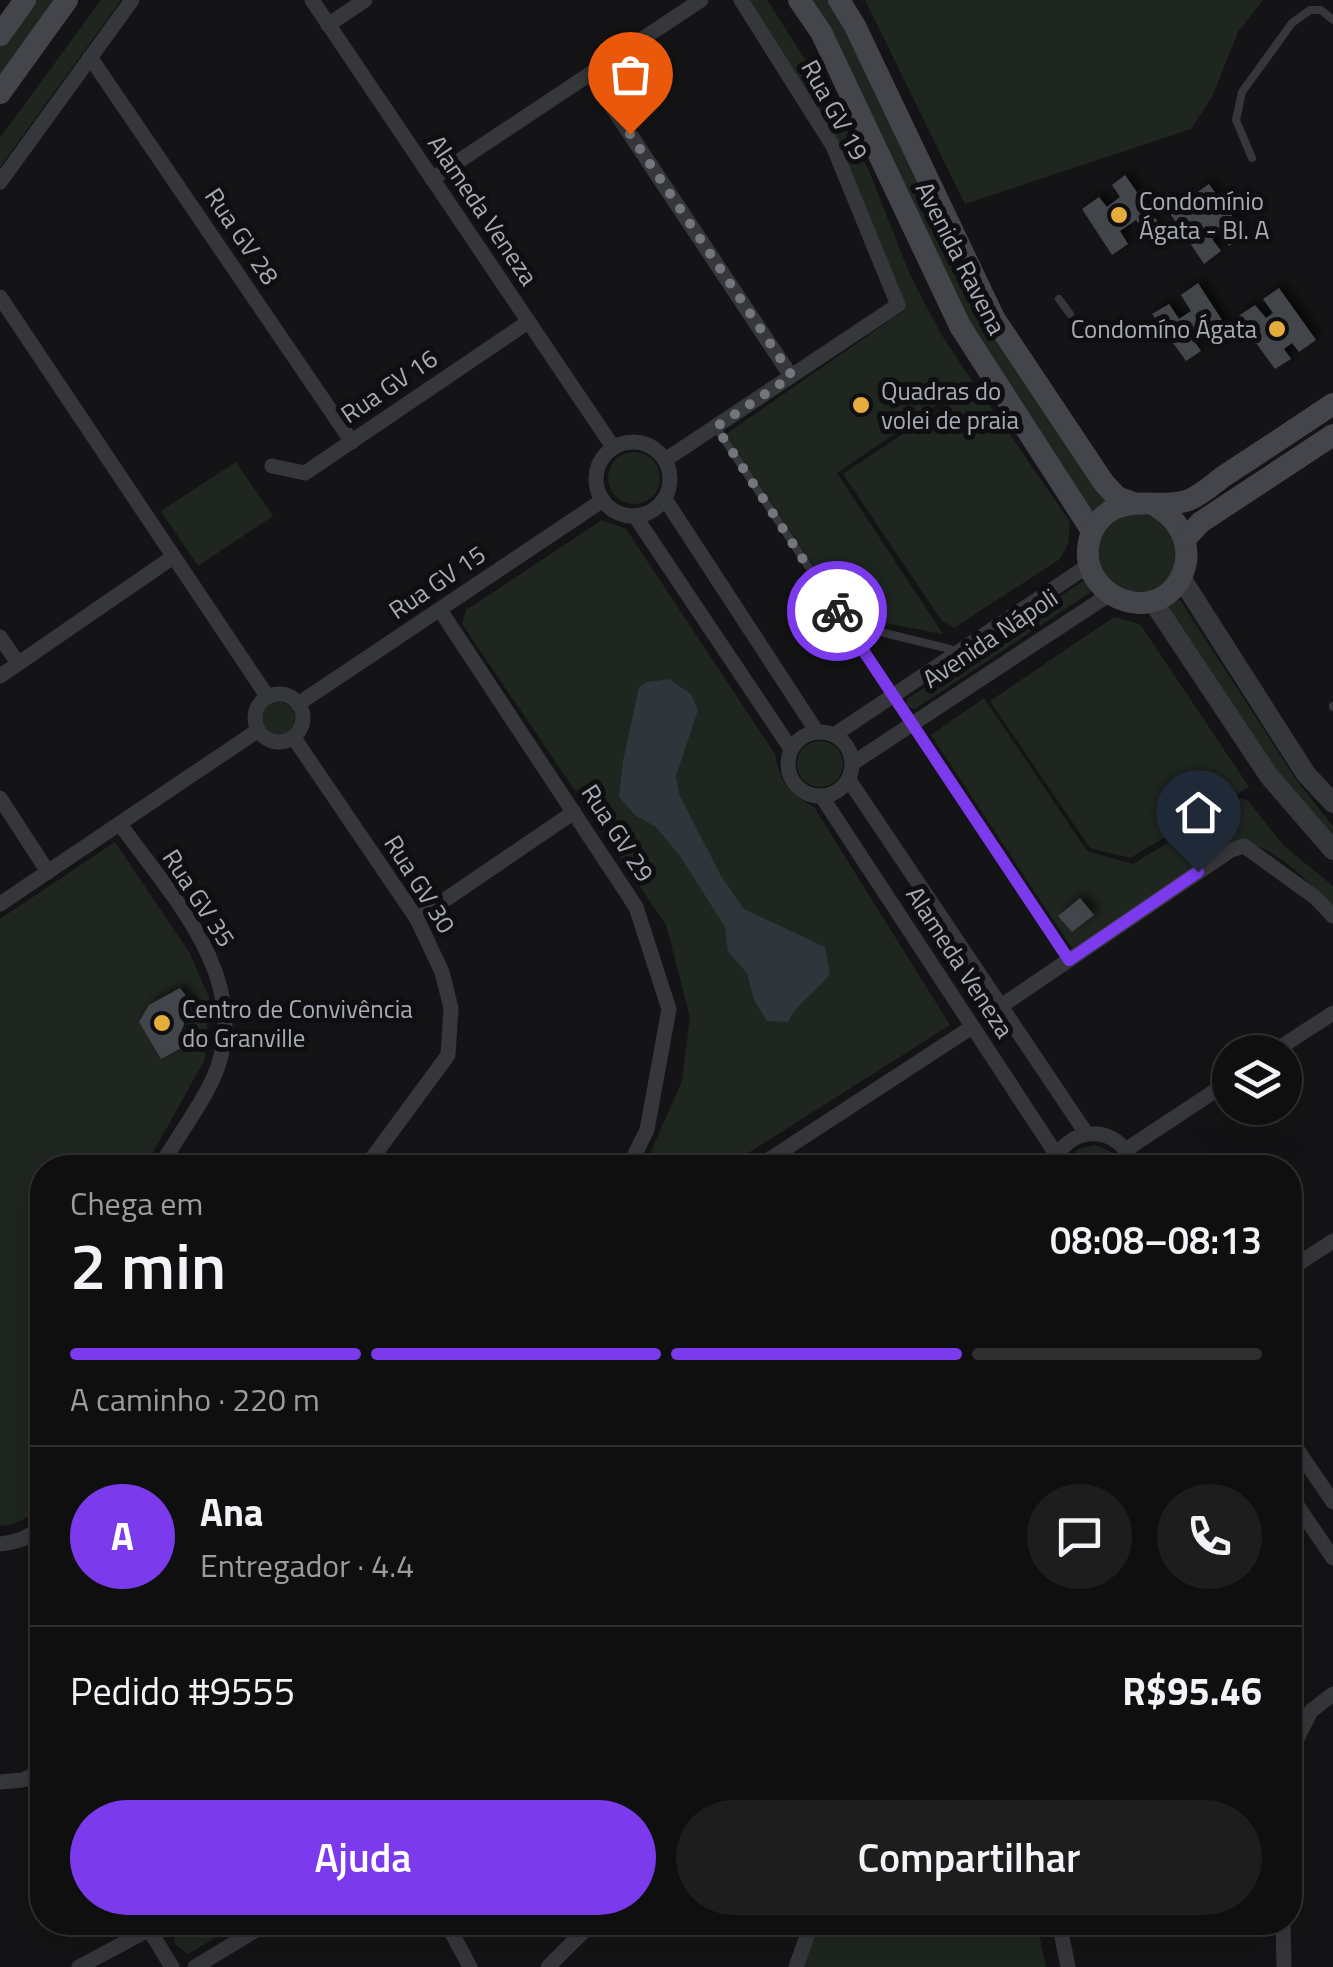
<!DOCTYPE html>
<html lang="pt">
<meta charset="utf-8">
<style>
body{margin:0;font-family:"Titillium Web",sans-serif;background:#1d1d1e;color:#f1f3f6;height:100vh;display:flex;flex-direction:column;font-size:38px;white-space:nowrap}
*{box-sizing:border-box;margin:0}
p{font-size:32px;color:#9b9c9f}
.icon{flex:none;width:55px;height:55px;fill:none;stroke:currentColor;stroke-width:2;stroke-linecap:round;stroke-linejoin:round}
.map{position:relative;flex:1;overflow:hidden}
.panel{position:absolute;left:30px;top:1155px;width:1272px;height:780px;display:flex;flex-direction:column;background:#0f0f10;border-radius:40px;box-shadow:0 10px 40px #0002,0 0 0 2px #2f2f30}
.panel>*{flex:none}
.buttons{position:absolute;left:1212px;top:1035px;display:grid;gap:20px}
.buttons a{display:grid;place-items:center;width:90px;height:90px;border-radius:50%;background:#0f0f10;box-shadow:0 10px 40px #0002,0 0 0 2px #2f2f30;font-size:50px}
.pin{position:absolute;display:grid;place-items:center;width:85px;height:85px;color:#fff;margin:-102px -42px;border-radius:50% 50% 50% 0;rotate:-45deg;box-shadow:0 0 10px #0007}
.pin .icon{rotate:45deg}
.courier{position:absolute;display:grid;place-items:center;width:100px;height:100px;margin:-50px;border:8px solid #7c3aed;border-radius:50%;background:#fff;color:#222;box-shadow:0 2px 12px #0007}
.summary em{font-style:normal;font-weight:600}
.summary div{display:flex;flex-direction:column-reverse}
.summary{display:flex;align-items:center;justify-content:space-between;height:170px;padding:0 40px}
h1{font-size:65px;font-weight:600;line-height:75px}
.bar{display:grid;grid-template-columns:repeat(4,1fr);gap:15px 10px;align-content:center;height:120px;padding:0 40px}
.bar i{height:12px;border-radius:8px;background:#2f2f30}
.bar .active{background:#7c3aed}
.bar p{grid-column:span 4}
.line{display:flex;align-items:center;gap:25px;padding:0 40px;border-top:2px solid #2f2f30}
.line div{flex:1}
.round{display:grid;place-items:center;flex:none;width:105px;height:105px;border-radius:52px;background:#1d1d1e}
.cta{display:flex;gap:20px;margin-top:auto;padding:20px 40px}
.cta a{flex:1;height:115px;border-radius:60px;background:#7c3aed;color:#fff;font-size:40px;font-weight:600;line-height:115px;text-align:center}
.cta a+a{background:#1d1d1e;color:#f1f3f6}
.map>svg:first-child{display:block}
</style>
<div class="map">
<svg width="1333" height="1967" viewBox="0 0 1333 1967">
<defs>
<filter id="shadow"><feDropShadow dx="5.5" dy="-5.5" stdDeviation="5" flood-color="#0009"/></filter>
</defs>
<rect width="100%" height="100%" fill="#141416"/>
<!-- green -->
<g fill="#1f2620">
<polygon points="34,0 58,0 0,80 0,47"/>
<polygon points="101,0 121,0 0,167 0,138"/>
<polygon points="748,0 767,0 837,109 869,171 910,275 941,334 972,381 837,473 943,634 847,616 726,434 905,310 840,145"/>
<polygon points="806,0 831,0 957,249 1114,501 1094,518 976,339"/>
<polygon points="865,0 1263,0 1238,32 1212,97 1191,129 965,204"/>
<polygon points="976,385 1070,522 1068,544 1060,559 954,628 942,621 843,474"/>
<circle cx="634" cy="478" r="26"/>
<polygon points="236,462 273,516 198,566 161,511"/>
<circle cx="1138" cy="553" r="39"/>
<path d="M602 520 626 529 775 754C781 784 787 792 814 807L950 1025 726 1167H644L682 1081 690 1017 666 925 462 624 466 610Z"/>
<polygon points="1083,581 1087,581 1091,592 915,709 907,707 907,699"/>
<polygon points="1180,600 1297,781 1333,826 1333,843 1300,805 1168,610 1171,602"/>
<polygon points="1114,617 1140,624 1249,787 1130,858 1090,848 990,701"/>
<path d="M984 698 1087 851 1133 864 1240 798 1248 801 1284 846 1333 886V907C1307 880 1272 842 1233 841L1072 948 931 735Z"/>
<circle cx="278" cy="719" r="17"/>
<circle cx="820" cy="764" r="23"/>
<path d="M115 842 189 952 209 997 205 1059 145 1167 42 1168V1503C32 1516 17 1525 0 1526V919Z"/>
<polygon points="1095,1145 1111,1152 1122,1167 1064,1167 1078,1149"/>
<polygon points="820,1922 1037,1923 1046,1967 803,1967"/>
<polygon points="190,1923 190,1922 240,1923 188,1954 174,1943 175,1931"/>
</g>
<!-- water -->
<path fill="#2e353b" d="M669 679 691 694 698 710 676 776 679 794 721 876 744 909 825 947 830 974C816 992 798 1002 788 1022L767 1021 754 1000 747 973 728 952 725 927 680 856 656 827 636 816 619 797 623 761 639 687 648 682Z"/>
<!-- building -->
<g fill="#434449" filter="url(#shadow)">
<polygon points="1125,175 1158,222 1145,231 1136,220 1120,231 1128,244 1112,255 1082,209 1099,197 1107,207 1120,197 1112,185"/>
<polygon points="1209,184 1246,235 1229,246 1221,233 1212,239 1221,251 1204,264 1169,212 1188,199 1197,212 1205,206 1195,194"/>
<polygon points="1198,283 1229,331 1214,342 1205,330 1192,338 1201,351 1186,361 1152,314 1169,304 1179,319 1191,311 1181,295"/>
<polygon points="1279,288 1316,340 1299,352 1292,343 1284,349 1291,359 1275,369 1237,317 1255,305 1266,318 1273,313 1263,299"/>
<polygon points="1080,898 1094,915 1072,932 1058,916"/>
<polygon points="180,988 192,1004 182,1011 184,1024 180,1035 187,1045 161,1059 139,1022 149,1005"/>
</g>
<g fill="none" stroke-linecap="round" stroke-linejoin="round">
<!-- service -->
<g stroke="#36373b" stroke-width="8">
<polyline points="1252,158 1236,120 1242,92 1292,23 1310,10 1321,10 1333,20"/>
<polyline points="1059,299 1070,314"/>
<polyline points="716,427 894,696"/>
<polyline points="851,631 860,627 950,649 957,654"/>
<polyline points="1333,706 1333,707"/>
<polyline points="912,723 1069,960"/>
</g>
<!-- minor -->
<g stroke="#36373b" stroke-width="15">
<polyline points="312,0 613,447"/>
<polyline points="328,25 365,0"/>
<polyline points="90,57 352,442"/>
<polyline points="590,74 791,376"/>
<polyline points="432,179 701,0"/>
<polyline points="0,182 132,0"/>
<polyline points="0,297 267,696"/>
<circle cx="633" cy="479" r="37"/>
<polyline points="665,460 898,305 833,146 741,0"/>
<polyline points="272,466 305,473 528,322"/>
<polyline points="665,499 817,732"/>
<polyline points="635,516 791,749"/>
<polyline points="440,610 636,907 669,1009 647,1130 628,1168"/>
<polyline points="0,637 18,663"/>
<polyline points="0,676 173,557"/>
<circle cx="279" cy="718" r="24"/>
<polyline points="298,704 603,500"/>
<circle cx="820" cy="764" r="32"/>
<polyline points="834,735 1089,565"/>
<polyline points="294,738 417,919 442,972 451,1008 448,1055 365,1168"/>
<polyline points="853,763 1110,594"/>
<polyline points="849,780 1086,1133"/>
<polyline points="822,797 1056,1154"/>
<polyline points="0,798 48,872"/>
<path d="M120 824C169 893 251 976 217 1069 206 1099 176 1139 159 1168"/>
<polyline points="0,904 257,731"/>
<polyline points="417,919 574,812"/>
<polyline points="1001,1006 1231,850 1244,846 1316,898 1333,916"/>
<polyline points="1273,1052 1333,1013"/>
<polyline points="1127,1149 1230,1081"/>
<polyline points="756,1168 972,1027"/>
<path d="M1052 1168C1064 1123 1122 1122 1134 1168"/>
<polyline points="1290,1269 1333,1241"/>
<polyline points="1290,1439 1333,1502"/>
<polyline points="1290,1495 1333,1558"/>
<path d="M0 1544C16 1542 32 1538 42 1524"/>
<polyline points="1290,1753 1311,1711 1333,1694"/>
<polyline points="0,1782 23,1780 42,1771"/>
<polyline points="446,1922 470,1967"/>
<polyline points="1059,1922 1068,1967"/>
<polyline points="1283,1922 1284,1967"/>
<polyline points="150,1931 172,1967"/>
<polyline points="79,1967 163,1922"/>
<polyline points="195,1967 269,1922"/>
<polyline points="548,1967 593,1922"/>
<polyline points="796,1967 812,1922"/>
</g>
<!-- tertiary -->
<g stroke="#36373b" stroke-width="20">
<polyline points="1181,578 1306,774 1333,803"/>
<polyline points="1152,600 1269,776 1333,850"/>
</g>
<!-- secondary -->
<g stroke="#44454b" stroke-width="22">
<polyline points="799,0 821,32 960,326 1092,531"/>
<polyline points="839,0 855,26 994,318 1104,483 1117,497 1134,503"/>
<polyline points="0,35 25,0"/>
<polyline points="0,93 67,0"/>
<path d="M1154 505C1217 539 1179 624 1118 598 1104 591 1093 579 1089 564 1085 546 1091 527 1105 515 1128 495 1158 509 1186 501 1199 497 1213 484 1224 476 1261 452 1297 428 1333 404"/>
<polyline points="1186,538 1201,522 1333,435"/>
</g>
</g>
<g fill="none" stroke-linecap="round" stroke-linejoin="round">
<!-- done -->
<polyline stroke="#74767d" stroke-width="10" stroke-dasharray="0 18" points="630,134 792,376 716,427 837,611"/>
<!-- route -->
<polyline stroke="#7c3aed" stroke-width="12" points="837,611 1069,960 1198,872"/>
</g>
<!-- markers -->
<g fill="#e4ad3e" stroke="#0f0f11" stroke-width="4">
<circle cx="1119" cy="215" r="10"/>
<circle cx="1277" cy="329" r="10"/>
<circle cx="861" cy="405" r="10"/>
<circle cx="162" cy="1023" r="10"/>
</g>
<g text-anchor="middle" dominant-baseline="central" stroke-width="10" stroke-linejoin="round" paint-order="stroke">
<!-- street labels -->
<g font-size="25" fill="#a7abb5" stroke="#0f0f11">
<text transform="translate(835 110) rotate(61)">Rua GV 19</text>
<text transform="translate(483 210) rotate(56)">Alameda Veneza</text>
<text transform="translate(242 236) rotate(56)">Rua GV 28</text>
<text transform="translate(961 258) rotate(63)">Avenida Ravena</text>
<text transform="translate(389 386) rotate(-34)">Rua GV 16</text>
<text transform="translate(437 582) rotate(-34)">Rua GV 15</text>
<text transform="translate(990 638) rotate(-34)">Avenida Nápoli</text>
<text transform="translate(618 833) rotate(57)">Rua GV 29</text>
<text transform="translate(420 884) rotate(58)">Rua GV 30</text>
<text transform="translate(199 898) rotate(57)">Rua GV 35</text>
<text transform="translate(960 962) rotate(57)">Alameda Veneza</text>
</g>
<!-- poi labels -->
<g font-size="25" fill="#a7abb5" stroke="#0f0f11" text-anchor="start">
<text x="1139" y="201">Condomínio<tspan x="1139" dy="29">Ágata - Bl. A</tspan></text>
<text x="1257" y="329" text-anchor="end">Condomíno Ágata</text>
<text x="881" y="391">Quadras do<tspan x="881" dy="29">volei de praia</tspan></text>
<text x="182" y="1009">Centro de Convivência<tspan x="182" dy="29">do Granville</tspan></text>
</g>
</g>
</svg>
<div class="buttons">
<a><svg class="icon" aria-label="layers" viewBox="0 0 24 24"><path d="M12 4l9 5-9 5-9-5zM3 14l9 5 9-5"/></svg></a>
</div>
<div class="pin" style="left:630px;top:134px;background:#ea580c"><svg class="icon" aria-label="bag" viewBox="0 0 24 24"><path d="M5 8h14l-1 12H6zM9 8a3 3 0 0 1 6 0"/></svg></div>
<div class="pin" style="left:1198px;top:872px;background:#1f2937"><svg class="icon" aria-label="home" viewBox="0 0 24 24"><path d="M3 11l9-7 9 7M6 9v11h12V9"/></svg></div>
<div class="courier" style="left:837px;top:611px"><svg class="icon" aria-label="bike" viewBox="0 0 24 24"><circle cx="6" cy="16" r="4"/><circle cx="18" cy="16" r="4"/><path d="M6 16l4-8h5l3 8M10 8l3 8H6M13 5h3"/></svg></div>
<section class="panel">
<div class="summary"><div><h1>2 min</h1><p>Chega em</p></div><em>08:08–08:13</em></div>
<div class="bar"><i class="active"></i><i class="active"></i><i class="active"></i><i></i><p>A caminho · 220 m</p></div>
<div class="line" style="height:180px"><b class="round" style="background:#7c3aed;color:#fff">A</b><div><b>Ana</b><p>Entregador · 4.4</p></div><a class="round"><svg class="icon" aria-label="chat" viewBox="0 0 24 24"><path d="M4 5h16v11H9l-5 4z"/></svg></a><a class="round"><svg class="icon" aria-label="phone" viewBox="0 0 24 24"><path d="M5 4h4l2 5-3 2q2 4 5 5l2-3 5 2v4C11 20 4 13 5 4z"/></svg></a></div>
<div class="line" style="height:130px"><div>Pedido #9555</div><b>R$95.46</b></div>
<div class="cta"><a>Ajuda</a><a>Compartilhar</a></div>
</section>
</div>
